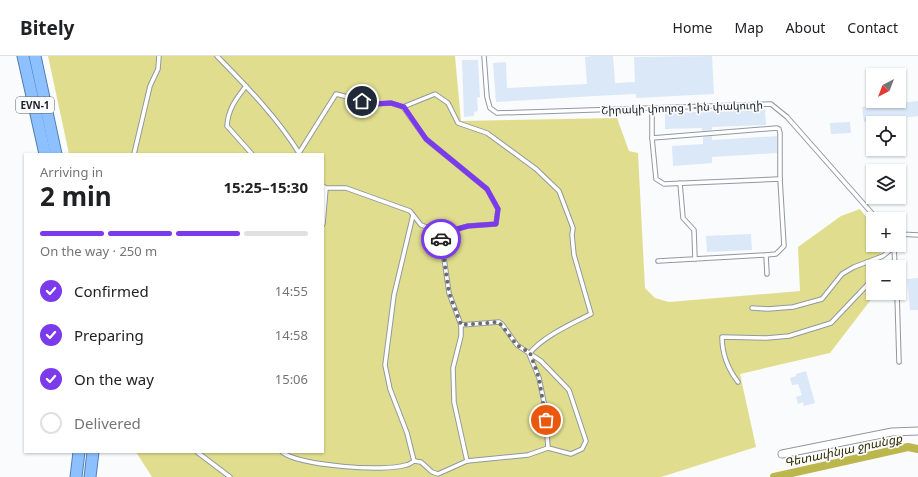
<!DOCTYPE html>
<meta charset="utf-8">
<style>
body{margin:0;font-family:"Noto Sans","Noto Sans Armenian",sans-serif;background:#f6f6f6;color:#202124;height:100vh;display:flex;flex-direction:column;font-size:15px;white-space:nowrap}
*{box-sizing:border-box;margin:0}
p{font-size:13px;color:#757577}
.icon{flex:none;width:22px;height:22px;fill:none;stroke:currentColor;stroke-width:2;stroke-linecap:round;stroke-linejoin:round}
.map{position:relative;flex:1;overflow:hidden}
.panel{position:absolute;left:24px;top:97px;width:300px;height:300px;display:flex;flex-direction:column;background:#fff;border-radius:0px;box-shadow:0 1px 3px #0004}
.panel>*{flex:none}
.needle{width:26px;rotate:222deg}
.tools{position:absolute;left:866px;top:12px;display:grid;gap:8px}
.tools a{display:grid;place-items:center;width:40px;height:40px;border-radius:0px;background:#fff;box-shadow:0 1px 3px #0004;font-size:20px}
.pin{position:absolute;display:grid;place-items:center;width:34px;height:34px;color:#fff;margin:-17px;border:2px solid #fff;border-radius:50%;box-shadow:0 1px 4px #0007}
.courier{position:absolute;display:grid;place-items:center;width:40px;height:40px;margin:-20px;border:3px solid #7c3aed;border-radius:50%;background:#fff;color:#222;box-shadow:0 1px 5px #0007}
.head em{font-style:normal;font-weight:700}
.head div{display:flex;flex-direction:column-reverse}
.head{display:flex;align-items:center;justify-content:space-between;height:68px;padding:0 16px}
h1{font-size:26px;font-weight:700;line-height:30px}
.bar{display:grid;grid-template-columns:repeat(4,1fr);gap:6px 4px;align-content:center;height:48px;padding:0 16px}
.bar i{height:5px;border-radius:3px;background:#e0e0e0}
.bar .active{background:#7c3aed}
.bar p{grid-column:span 4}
ol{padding:0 16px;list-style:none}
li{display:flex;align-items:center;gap:12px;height:44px}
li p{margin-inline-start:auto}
li .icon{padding:4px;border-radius:50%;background:#7c3aed;color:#fff;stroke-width:4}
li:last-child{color:#757577}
li i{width:22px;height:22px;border:2px solid #e0e0e0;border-radius:50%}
header{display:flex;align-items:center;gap:24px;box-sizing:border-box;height:56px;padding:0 20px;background:#fff;border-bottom:1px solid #e0e0e0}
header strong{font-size:19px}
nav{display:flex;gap:22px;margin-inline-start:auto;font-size:14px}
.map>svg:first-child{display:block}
</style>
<header>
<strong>Bitely</strong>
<nav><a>Home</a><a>Map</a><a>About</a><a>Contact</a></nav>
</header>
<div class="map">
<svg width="918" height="421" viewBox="0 0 918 421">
<rect width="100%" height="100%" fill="#fafbfd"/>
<!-- green -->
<polygon fill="#e0de8e" points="48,0 455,0 461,65 617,62 629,95 638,97 645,232 655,242 669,246 800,235 798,191 841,160 860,153 873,170 873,189 886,189 873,211 873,237 876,237 830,297 740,318 756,391 661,421 152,421 136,396 323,396 323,98 69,98"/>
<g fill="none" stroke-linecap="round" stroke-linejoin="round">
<!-- canal -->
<polyline stroke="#bbb74c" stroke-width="8" points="774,421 908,391 918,393"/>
</g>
<!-- building -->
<g fill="#dbe8f8">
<polygon points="592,0 613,0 615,27 635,26 634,1 712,0 714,38 636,42 636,38 595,40 496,46 493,7 506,6 507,32 587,28 585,1"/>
<polygon points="462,4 478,4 480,41 477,42 478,55 474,56 474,60 464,61"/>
<polygon points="918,45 918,60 864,66 862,51"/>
<polygon points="765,53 766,69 712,71 712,74 702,75 702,72 665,73 665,57"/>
<polygon points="850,66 851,77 831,78 830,67"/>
<polygon points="712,80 712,84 777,80 777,97 712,101 712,107 673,110 672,90 703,88 703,81"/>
<polygon points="751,178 752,194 707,196 706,180"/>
<polygon points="918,222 918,254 910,254 907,223"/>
<polygon points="806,315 815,347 804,350 803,346 798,348 796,341 802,339 798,328 792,329 790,322 796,320 796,318"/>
</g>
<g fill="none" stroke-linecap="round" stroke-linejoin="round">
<!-- service casing -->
<g stroke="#9198a1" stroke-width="5.5">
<g id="service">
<path d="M217 0C246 30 277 61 299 97"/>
<polyline points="484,0 487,41 490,52 497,57 771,48 787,61 877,163"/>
<path d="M246 30C236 43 228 53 227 70L252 98"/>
<polyline points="652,52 652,82 656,123 664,128 780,123 784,190 776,198 766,199 658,205"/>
<polyline points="652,82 777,72 779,73 780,77 780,123"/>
<path d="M299 97 336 38 375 48 391 47 403 51 435 38 448 47 458 67 487 77 536 113 559 135 573 172 572 179 574 199 591 258C571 268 542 281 529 298L539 322 545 351 548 392"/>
<polyline points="134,98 150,30 158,13 159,0"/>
<polyline points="680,127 683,162 694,174 695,203"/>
<polyline points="323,130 326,132 346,132 410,155 421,169 432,173 450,175 468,170 496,168 498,153 487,133 426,83 403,51"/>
<polyline points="413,159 394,239 385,309 390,333 407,377 414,405"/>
<polyline points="323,168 326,132"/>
<polyline points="440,174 449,237 461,269 461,280 453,312 454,346 467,405"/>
<polyline points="899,178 918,179"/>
<polyline points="894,190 895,211"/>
<polyline points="766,199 767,218"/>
<polyline points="871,205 873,213"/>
<polyline points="897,237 899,306"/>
<polyline points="752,252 768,253 793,251 822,243 842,218 854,211 883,200 895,190"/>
<path d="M738 326C728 313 722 298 722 281L767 282 789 280 831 267 870 226 873 217"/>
<polyline points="197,396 230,421"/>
<path d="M282 396C299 410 385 416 406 409 409 409 412 406 414 405L421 406 432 416 438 418 467 405 528 399 548 392 571 398 582 393 586 385 569 334 541 305 517 289 502 268 499 266 461 269"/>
</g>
</g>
<!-- minor casing -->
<g stroke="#9198a1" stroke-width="9">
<polyline id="minor" points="782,398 892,376 918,375"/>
</g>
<!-- trunk casing -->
<g stroke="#527db1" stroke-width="13">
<g id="trunk">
<polyline points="23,0 45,98"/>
<polyline points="35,0 56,98"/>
<polyline points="76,421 79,396"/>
<polyline points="90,421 93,396"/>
</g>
</g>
<!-- service -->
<use href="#service" stroke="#fff" stroke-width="3.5"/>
<!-- minor -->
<use href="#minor" stroke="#fff" stroke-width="7"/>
<!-- trunk -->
<use href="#trunk" stroke="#8cc0fe" stroke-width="11"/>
</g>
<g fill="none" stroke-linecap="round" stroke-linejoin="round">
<!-- done -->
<polyline stroke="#696b6e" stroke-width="4" stroke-dasharray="0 7.2" points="441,183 449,237 461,269 499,266 517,289 530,297 539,322 546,364"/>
<!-- route -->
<polyline stroke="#7c3aed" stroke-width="5" points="362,45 375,48 391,47 404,51 426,83 487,133 498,153 496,168 468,170 450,175 440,174 441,183"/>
</g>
<g text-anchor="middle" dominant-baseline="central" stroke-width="3.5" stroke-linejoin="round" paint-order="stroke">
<!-- shield labels -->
<rect fill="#fafbfd" stroke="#5e6063" stroke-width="1" x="16" y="41" width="38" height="16" rx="3"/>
<g font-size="10" font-weight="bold" fill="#1b1d21">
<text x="35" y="49">EVN-1</text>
</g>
<!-- street labels -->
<g font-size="11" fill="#1b1d21" stroke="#fafbfd">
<text transform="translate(682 51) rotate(-2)">Շիրակի փողոց 1-ին փակուղի</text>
</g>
<!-- water labels -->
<g font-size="12" font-style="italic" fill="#312f01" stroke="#fafbfd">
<text transform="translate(843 394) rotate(-12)">Գետափնյա ջրանցք</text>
</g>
</g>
</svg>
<div class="tools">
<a><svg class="needle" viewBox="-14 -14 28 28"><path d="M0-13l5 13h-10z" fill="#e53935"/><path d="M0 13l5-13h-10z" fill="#757577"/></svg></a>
<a><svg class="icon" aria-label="locate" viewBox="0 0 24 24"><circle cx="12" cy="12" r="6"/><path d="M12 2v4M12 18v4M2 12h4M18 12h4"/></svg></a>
<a><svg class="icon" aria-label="layers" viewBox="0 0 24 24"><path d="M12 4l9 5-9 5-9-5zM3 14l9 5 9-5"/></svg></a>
<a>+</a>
<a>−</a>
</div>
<div class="pin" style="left:546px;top:364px;background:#ea580c"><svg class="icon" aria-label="bag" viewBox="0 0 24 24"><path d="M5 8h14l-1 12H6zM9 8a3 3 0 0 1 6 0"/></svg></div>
<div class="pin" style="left:362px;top:45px;background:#1f2937"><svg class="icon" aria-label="home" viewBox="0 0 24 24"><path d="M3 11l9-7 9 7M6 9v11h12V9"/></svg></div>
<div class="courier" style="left:441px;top:183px"><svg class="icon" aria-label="car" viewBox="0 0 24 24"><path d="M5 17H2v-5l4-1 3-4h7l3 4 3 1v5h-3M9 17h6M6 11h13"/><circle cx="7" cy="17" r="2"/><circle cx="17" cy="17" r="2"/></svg></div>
<section class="panel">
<div class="head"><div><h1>2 min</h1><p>Arriving in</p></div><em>15:25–15:30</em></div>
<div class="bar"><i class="active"></i><i class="active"></i><i class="active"></i><i></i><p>On the way · 250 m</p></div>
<ol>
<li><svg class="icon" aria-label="check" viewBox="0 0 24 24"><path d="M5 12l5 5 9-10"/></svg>Confirmed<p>14:55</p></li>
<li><svg class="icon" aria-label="check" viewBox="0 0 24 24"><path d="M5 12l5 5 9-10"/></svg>Preparing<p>14:58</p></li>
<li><svg class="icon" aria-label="check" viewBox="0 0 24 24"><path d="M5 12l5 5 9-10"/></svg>On the way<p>15:06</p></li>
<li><i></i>Delivered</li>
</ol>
</section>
</div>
